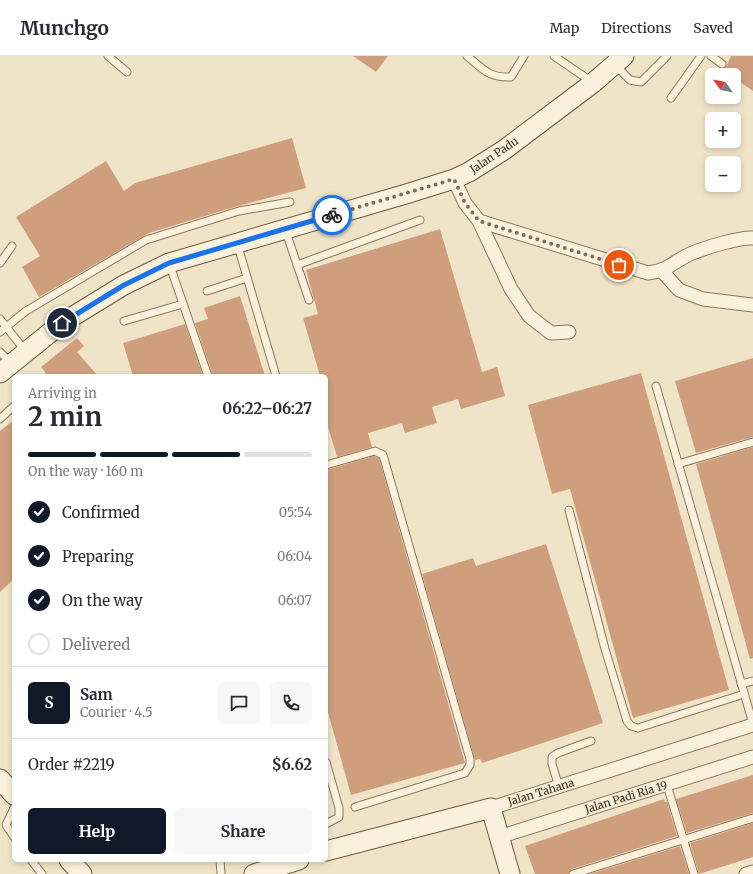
<!DOCTYPE html>
<meta charset="utf-8">
<style>
body{margin:0;font-family:Merriweather,serif;background:#f7f7f7;color:#2b2b33;height:100vh;display:flex;flex-direction:column;font-size:15px;white-space:nowrap}
*{box-sizing:border-box;margin:0}
p{font-size:13px;color:#7c7c81}
.icon{flex:none;width:22px;height:22px;fill:none;stroke:currentColor;stroke-width:2;stroke-linecap:round;stroke-linejoin:round}
.map{position:relative;flex:1;overflow:hidden}
.panel{position:absolute;left:12px;top:318px;width:316px;height:488px;display:flex;flex-direction:column;background:#fff;border-radius:6px;box-shadow:0 2px 6px #0003}
.panel>*{flex:none}
.needle{width:26px;rotate:303deg}
.tools{position:absolute;left:705px;top:12px;display:grid;gap:8px}
.tools a{display:grid;place-items:center;width:36px;height:36px;border-radius:6px;background:#fff;box-shadow:0 2px 6px #0003;font-size:20px}
.pin{position:absolute;display:grid;place-items:center;width:34px;height:34px;color:#fff;margin:-17px;border:2px solid #fff;border-radius:50%;box-shadow:0 1px 4px #0007}
.courier{position:absolute;display:grid;place-items:center;width:40px;height:40px;margin:-20px;border:3px solid #1a73e8;border-radius:50%;background:#fff;color:#222;box-shadow:0 1px 5px #0007}
.overview em{font-style:normal;font-weight:700}
.overview div{display:flex;flex-direction:column-reverse}
.overview{display:flex;align-items:center;justify-content:space-between;height:68px;padding:0 16px}
h1{font-size:26px;font-weight:700;line-height:30px}
.bar{display:grid;grid-template-columns:repeat(4,1fr);gap:6px 4px;align-content:center;height:48px;padding:0 16px}
.bar i{height:5px;border-radius:3px;background:#e1e1e2}
.bar .selected{background:#111827}
.bar p{grid-column:span 4}
.line{display:flex;align-items:center;gap:10px;padding:0 16px;border-top:1px solid #e1e1e2}
.line div{flex:1}
.round{display:grid;place-items:center;flex:none;width:42px;height:42px;border-radius:6px;background:#f7f7f7}
ol{padding:0 16px;list-style:none}
li{display:flex;align-items:center;gap:12px;height:44px}
li p{margin-inline-start:auto}
li .icon{padding:4px;border-radius:50%;background:#111827;color:#fff;stroke-width:4}
li:last-child{color:#7c7c81}
li i{width:22px;height:22px;border:2px solid #e1e1e2;border-radius:50%}
.primary-button{display:flex;gap:8px;margin-top:auto;padding:8px 16px}
.primary-button a{flex:1;height:46px;border-radius:6px;background:#111827;color:#fff;font-size:16px;font-weight:700;line-height:46px;text-align:center}
.primary-button a+a{background:#f7f7f7;color:#2b2b33}
header{display:flex;align-items:center;gap:24px;box-sizing:border-box;height:56px;padding:0 20px;background:#fff;border-bottom:1px solid #e1e1e2}
header strong{font-size:19px}
nav{display:flex;gap:22px;margin-inline-start:auto;font-size:14px}
.map>svg:first-child{display:block}
</style>
<header>
<strong>Munchgo</strong>
<nav><a>Map</a><a>Directions</a><a>Saved</a></nav>
</header>
<div class="map">
<svg width="753" height="818" viewBox="0 0 753 818">
<rect width="100%" height="100%" fill="#f0e4c8"/>
<!-- building -->
<g fill="#cf9f7d">
<polygon points="353,0 388,0 376,16"/>
<polygon points="731,0 753,0 753,35 734,22 734,19 730,19 722,13 726,11"/>
<polygon points="292,82 306,132 238,150 149,177 39,241 22,211 40,200 16,161 106,105 124,135 135,127"/>
<polygon points="440,173 482,316 497,311 505,340 461,353 458,343 432,351 437,367 405,377 402,367 368,377 372,391 337,401 326,364 326,320 320,320 303,262 318,258 306,214"/>
<polygon points="240,240 265,320 213,320 195,267 208,263 204,252"/>
<polygon points="185,268 203,320 133,320 123,287"/>
<polygon points="77,282 84,290 77,296 98,320 48,320 41,311"/>
<polygon points="753,302 753,381 696,397 675,325"/>
<polygon points="641,317 729,634 633,662 570,433 552,438 528,349"/>
<polygon points="14,364 14,523 0,536 0,375"/>
<polygon points="753,391 753,602 750,603 696,408"/>
<polygon points="374,400 379,402 465,707 351,739 326,649 326,414"/>
<polygon points="546,488 603,667 482,707 480,703 475,704 422,518 473,502 476,510"/>
<polygon points="753,719 753,757 687,777 676,743"/>
<polygon points="664,743 665,746 667,746 677,780 572,813 568,818 535,818 525,790"/>
<polygon points="753,767 753,801 699,818 690,787"/>
<polygon points="680,790 689,818 590,818"/>
</g>
<g fill="none" stroke-linecap="round" stroke-linejoin="round">
<!-- lane casing -->
<g stroke="#8d765c" stroke-width="9">
<g id="lane">
<polyline points="108,0 127,16"/>
<path d="M467 0C483 13 489 22 511 21L524 0"/>
<polyline points="554,0 592,26"/>
<polyline points="711,0 722,8"/>
<polyline points="615,9 630,24 641,26 667,0"/>
<polyline points="671,42 701,0"/>
<polyline points="285,173 309,244"/>
<polyline points="237,187 276,320"/>
<polyline points="0,207 12,190"/>
<polyline points="169,207 208,320"/>
<polyline points="297,209 420,164"/>
<polyline points="207,235 247,222"/>
<polyline points="0,263 26,296"/>
<polyline points="124,265 183,248"/>
<polyline points="0,276 26,255 146,184 239,155 290,146"/>
<polyline points="0,296 11,307"/>
<polyline points="656,330 753,668"/>
<polyline points="0,363 14,350"/>
<polyline points="678,408 753,386"/>
<polyline points="326,409 375,395 383,399 470,703 470,709 465,717 355,751"/>
<polyline points="569,454 605,593 627,665 631,670 638,672 744,638"/>
<polyline points="741,628 753,625"/>
<polyline points="326,706 339,752 339,761 326,768"/>
<polyline points="667,729 694,818"/>
<polyline points="559,731 552,708 552,701 558,697 591,685"/>
<polyline points="14,752 6,769 14,781"/>
<polyline points="31,804 42,818"/>
<polyline points="220,804 221,818"/>
<polyline points="573,818 753,762"/>
</g>
</g>
<!-- street casing -->
<g stroke="#8d765c" stroke-width="15">
<g id="street">
<polyline points="454,123 465,147 479,165 511,233 529,260 551,277 569,276"/>
<path d="M479 165 648 217C670 214 672 206 690 198 704 192 739 181 753 182"/>
<polyline points="662,215 679,234 703,243 753,249"/>
<polyline points="491,752 753,669"/>
<polyline points="499,781 753,701"/>
<polyline points="746,818 753,816"/>
</g>
</g>
<!-- secondary casing -->
<g stroke="#6f573f" stroke-width="21">
<g id="secondary">
<polyline points="0,317 62,267 124,229 169,207 406,138 454,123 469,116 504,94 593,27 624,0"/>
<polyline points="0,723 14,739"/>
<polyline points="326,795 491,752 510,818"/>
<polyline points="69,804 82,818"/>
<polyline points="254,818 299,804"/>
</g>
</g>
<!-- lane -->
<use href="#lane" stroke="#faf1dc" stroke-width="7"/>
<!-- street -->
<use href="#street" stroke="#faf1dc" stroke-width="13"/>
<!-- secondary -->
<use href="#secondary" stroke="#faf1dc" stroke-width="19"/>
</g>
<g fill="none" stroke-linecap="round" stroke-linejoin="round">
<!-- done -->
<polyline stroke="#7c6e5b" stroke-width="4" stroke-dasharray="0 7.2" points="332,159 454,123 465,147 479,165 619,209"/>
<!-- route -->
<polyline stroke="#1a73e8" stroke-width="5" points="62,267 124,229 169,207 332,159"/>
</g>
<g text-anchor="middle" dominant-baseline="central" stroke-width="3" stroke-linejoin="round" paint-order="stroke">
<!-- street labels -->
<g font-size="11" fill="#3d2e20" stroke="#f7eed8">
<text transform="translate(494 99) rotate(-34)">Jalan Padu</text>
<text transform="translate(541 736) rotate(-17)">Jalan Tahana</text>
<text transform="translate(626 741) rotate(-17)">Jalan Padi Ria 19</text>
</g>
</g>
</svg>
<div class="tools">
<a><svg class="needle" viewBox="-14 -14 28 28"><path d="M0-13l5 13h-10z" fill="#e53935"/><path d="M0 13l5-13h-10z" fill="#7c7c81"/></svg></a>
<a>+</a>
<a>−</a>
</div>
<div class="pin" style="left:619px;top:209px;background:#ea580c"><svg class="icon" aria-label="bag" viewBox="0 0 24 24"><path d="M5 8h14l-1 12H6zM9 8a3 3 0 0 1 6 0"/></svg></div>
<div class="pin" style="left:62px;top:267px;background:#1f2937"><svg class="icon" aria-label="home" viewBox="0 0 24 24"><path d="M3 11l9-7 9 7M6 9v11h12V9"/></svg></div>
<div class="courier" style="left:332px;top:159px"><svg class="icon" aria-label="bike" viewBox="0 0 24 24"><circle cx="6" cy="16" r="4"/><circle cx="18" cy="16" r="4"/><path d="M6 16l4-8h5l3 8M10 8l3 8H6M13 5h3"/></svg></div>
<section class="panel">
<div class="overview"><div><h1>2 min</h1><p>Arriving in</p></div><em>06:22–06:27</em></div>
<div class="bar"><i class="selected"></i><i class="selected"></i><i class="selected"></i><i></i><p>On the way · 160 m</p></div>
<ol>
<li><svg class="icon" aria-label="check" viewBox="0 0 24 24"><path d="M5 12l5 5 9-10"/></svg>Confirmed<p>05:54</p></li>
<li><svg class="icon" aria-label="check" viewBox="0 0 24 24"><path d="M5 12l5 5 9-10"/></svg>Preparing<p>06:04</p></li>
<li><svg class="icon" aria-label="check" viewBox="0 0 24 24"><path d="M5 12l5 5 9-10"/></svg>On the way<p>06:07</p></li>
<li><i></i>Delivered</li>
</ol>
<div class="line" style="height:72px"><b class="round" style="background:#111827;color:#fff">S</b><div><b>Sam</b><p>Courier · 4.5</p></div><a class="round"><svg class="icon" aria-label="chat" viewBox="0 0 24 24"><path d="M4 5h16v11H9l-5 4z"/></svg></a><a class="round"><svg class="icon" aria-label="phone" viewBox="0 0 24 24"><path d="M5 4h4l2 5-3 2q2 4 5 5l2-3 5 2v4C11 20 4 13 5 4z"/></svg></a></div>
<div class="line" style="height:52px"><div>Order #2219</div><b>$6.62</b></div>
<div class="primary-button"><a>Help</a><a>Share</a></div>
</section>
</div>
